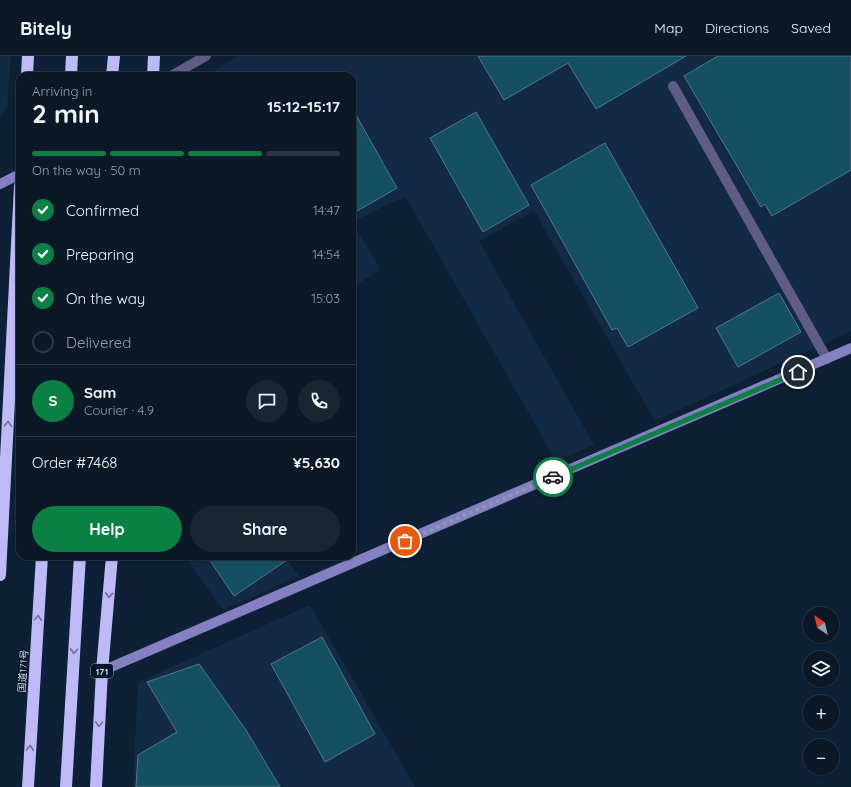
<!DOCTYPE html>
<meta charset="utf-8">
<style>
body{margin:0;font-family:Quicksand,"Noto Sans JP",sans-serif;background:#182534;color:#f1f3f6;height:100vh;display:flex;flex-direction:column;font-size:15px;white-space:nowrap}
*{box-sizing:border-box;margin:0}
p{font-size:13px;color:#99a0a8}
.icon{flex:none;width:22px;height:22px;fill:none;stroke:currentColor;stroke-width:2;stroke-linecap:round;stroke-linejoin:round}
.map{position:relative;flex:1;overflow:hidden}
.sheet{position:absolute;left:16px;top:16px;width:340px;height:488px;display:flex;flex-direction:column;background:#0a1828;border-radius:12px;box-shadow:0 1px 3px #0004,0 0 0 1px #2a3745}
.sheet>*{flex:none}
.needle{width:26px;rotate:325deg}
.fabs{position:absolute;left:803px;top:551px;display:grid;gap:8px}
.fabs a{display:grid;place-items:center;width:36px;height:36px;border-radius:50%;background:#0a1828;box-shadow:0 1px 3px #0004,0 0 0 1px #2a3745;font-size:20px}
.pin{position:absolute;display:grid;place-items:center;width:34px;height:34px;color:#fff;margin:-17px;border:2px solid #fff;border-radius:50%;box-shadow:0 1px 4px #0007}
.courier{position:absolute;display:grid;place-items:center;width:40px;height:40px;margin:-20px;border:3px solid #0b8043;border-radius:50%;background:#fff;color:#222;box-shadow:0 1px 5px #0007}
.summary em{font-style:normal;font-weight:700}
.summary div{display:flex;flex-direction:column-reverse}
.summary{display:flex;align-items:center;justify-content:space-between;height:68px;padding:0 16px}
h1{font-size:26px;font-weight:700;line-height:30px}
.bar{display:grid;grid-template-columns:repeat(4,1fr);gap:6px 4px;align-content:center;height:48px;padding:0 16px}
.bar i{height:5px;border-radius:3px;background:#2a3745}
.bar .active{background:#0b8043}
.bar p{grid-column:span 4}
.line{display:flex;align-items:center;gap:10px;padding:0 16px;border-top:1px solid #2a3745}
.line div{flex:1}
.round{display:grid;place-items:center;flex:none;width:42px;height:42px;border-radius:21px;background:#182534}
ol{padding:0 16px;list-style:none}
li{display:flex;align-items:center;gap:12px;height:44px}
li p{margin-inline-start:auto}
li .icon{padding:4px;border-radius:50%;background:#0b8043;color:#fff;stroke-width:4}
li:last-child{color:#99a0a8}
li i{width:22px;height:22px;border:2px solid #2a3745;border-radius:50%}
.primary-button{display:flex;gap:8px;margin-top:auto;padding:8px 16px}
.primary-button a{flex:1;height:46px;border-radius:24px;background:#0b8043;color:#fff;font-size:16px;font-weight:700;line-height:46px;text-align:center}
.primary-button a+a{background:#182534;color:#f1f3f6}
header{display:flex;align-items:center;gap:24px;box-sizing:border-box;height:56px;padding:0 20px;background:#0a1828;border-bottom:1px solid #2a3745}
header strong{font-size:19px}
nav{display:flex;gap:22px;margin-inline-start:auto;font-size:14px}
.map>svg:first-child{display:block}
</style>
<header>
<strong>Bitely</strong>
<nav><a>Map</a><a>Directions</a><a>Saved</a></nav>
</header>
<div class="map">
<svg width="851" height="731" viewBox="0 0 851 731">
<rect width="100%" height="100%" fill="#0d2036"/>
<!-- built -->
<g fill="#122a44">
<polygon points="0,0 11,0 7,52 0,60"/>
<polygon points="238,0 851,0 851,275 655,365 534,155 479,185 594,389 556,405 405,140 352,166 381,214 352,231 352,20 205,20"/>
<polygon points="185,500 285,500 299,520 223,554"/>
<polygon points="310,549 415,731 133,731 138,626"/>
</g>
<!-- building -->
<g fill="#145062" stroke="#517987">
<polygon points="478,0 686,0 596,53 568,7 504,44"/>
<polygon points="718,0 851,0 851,114 772,160 765,148 761,151 684,20"/>
<polygon points="352,52 397,132 352,158"/>
<polygon points="476,56 529,149 483,176 430,82"/>
<polygon points="605,87 698,252 628,291 617,272 612,274 531,129"/>
<polygon points="779,237 801,276 738,311 716,272"/>
<polygon points="207,500 293,500 234,540"/>
<polygon points="322,581 375,678 325,706 271,608"/>
<polygon points="199,608 246,674 280,731 136,731 138,699 177,676 147,626"/>
</g>
<g fill="none" stroke-linecap="round" stroke-linejoin="round">
<!-- lane -->
<polyline stroke="#5f5d86" stroke-width="10" points="673,30 827,303"/>
<!-- street -->
<polyline stroke="#5f5d86" stroke-width="10" points="171,20 206,0"/>
<!-- secondary -->
<g stroke="#8480c1" stroke-width="10">
<polyline points="0,128 20,118"/>
<polyline points="102,615 851,292"/>
</g>
<!-- highway -->
<g stroke="#bdbaf7" stroke-width="12">
<polyline points="27,20 28,0"/>
<polyline points="71,20 72,0"/>
<polyline points="112,20 114,0"/>
<polyline points="153,20 154,0"/>
<polyline points="0,519 20,130"/>
<polyline points="28,731 42,500"/>
<polyline points="66,731 80,500"/>
<polyline points="96,731 102,615 112,500"/>
</g>
</g>
<!-- one-way arrows -->
<defs><path id="oneway-chevron" d="M-2-3.5L2.5 0L-2 3.5" fill="none" stroke-width="1.6" stroke-linecap="round" stroke-linejoin="round"/></defs>
<g stroke="#6a709b">
<use href="#oneway-chevron" transform="translate(8 368) rotate(-87)"/>
<use href="#oneway-chevron" transform="translate(109 539) rotate(95)"/>
<use href="#oneway-chevron" transform="translate(38 562) rotate(-86)"/>
<use href="#oneway-chevron" transform="translate(74 595) rotate(93)"/>
<use href="#oneway-chevron" transform="translate(99 668) rotate(93)"/>
<use href="#oneway-chevron" transform="translate(30 692) rotate(-86)"/>
</g>
<g fill="none" stroke-linecap="round" stroke-linejoin="round">
<!-- done -->
<polyline stroke="#8d9cad" stroke-width="4" stroke-dasharray="0 7.2" points="405,485 553,421"/>
<!-- route -->
<polyline stroke="#0b8043" stroke-width="5" points="553,421 798,316"/>
</g>
<g text-anchor="middle" dominant-baseline="central" stroke-width="3" stroke-linejoin="round" paint-order="stroke">
<!-- shield labels -->
<rect fill="#05162b" stroke="#94a2b3" stroke-width="1" x="91" y="608" width="22" height="14" rx="3"/>
<g font-size="9" font-weight="bold" fill="#d2deed">
<text x="102" y="615">171</text>
</g>
<!-- street labels -->
<g font-size="10" fill="#d2deed" stroke="#05162b">
<text transform="translate(23 615) rotate(-86)">国道171号</text>
</g>
</g>
</svg>
<div class="fabs">
<a><svg class="needle" viewBox="-14 -14 28 28"><path d="M0-13l5 13h-10z" fill="#e53935"/><path d="M0 13l5-13h-10z" fill="#99a0a8"/></svg></a>
<a><svg class="icon" aria-label="layers" viewBox="0 0 24 24"><path d="M12 4l9 5-9 5-9-5zM3 14l9 5 9-5"/></svg></a>
<a>+</a>
<a>−</a>
</div>
<div class="pin" style="left:405px;top:485px;background:#ea580c"><svg class="icon" aria-label="bag" viewBox="0 0 24 24"><path d="M5 8h14l-1 12H6zM9 8a3 3 0 0 1 6 0"/></svg></div>
<div class="pin" style="left:798px;top:316px;background:#1f2937"><svg class="icon" aria-label="home" viewBox="0 0 24 24"><path d="M3 11l9-7 9 7M6 9v11h12V9"/></svg></div>
<div class="courier" style="left:553px;top:421px"><svg class="icon" aria-label="car" viewBox="0 0 24 24"><path d="M5 17H2v-5l4-1 3-4h7l3 4 3 1v5h-3M9 17h6M6 11h13"/><circle cx="7" cy="17" r="2"/><circle cx="17" cy="17" r="2"/></svg></div>
<section class="sheet">
<div class="summary"><div><h1>2 min</h1><p>Arriving in</p></div><em>15:12–15:17</em></div>
<div class="bar"><i class="active"></i><i class="active"></i><i class="active"></i><i></i><p>On the way · 50 m</p></div>
<ol>
<li><svg class="icon" aria-label="check" viewBox="0 0 24 24"><path d="M5 12l5 5 9-10"/></svg>Confirmed<p>14:47</p></li>
<li><svg class="icon" aria-label="check" viewBox="0 0 24 24"><path d="M5 12l5 5 9-10"/></svg>Preparing<p>14:54</p></li>
<li><svg class="icon" aria-label="check" viewBox="0 0 24 24"><path d="M5 12l5 5 9-10"/></svg>On the way<p>15:03</p></li>
<li><i></i>Delivered</li>
</ol>
<div class="line" style="height:72px"><b class="round" style="background:#0b8043;color:#fff">S</b><div><b>Sam</b><p>Courier · 4.9</p></div><a class="round"><svg class="icon" aria-label="chat" viewBox="0 0 24 24"><path d="M4 5h16v11H9l-5 4z"/></svg></a><a class="round"><svg class="icon" aria-label="phone" viewBox="0 0 24 24"><path d="M5 4h4l2 5-3 2q2 4 5 5l2-3 5 2v4C11 20 4 13 5 4z"/></svg></a></div>
<div class="line" style="height:52px"><div>Order #7468</div><b>¥5,630</b></div>
<div class="primary-button"><a>Help</a><a>Share</a></div>
</section>
</div>
